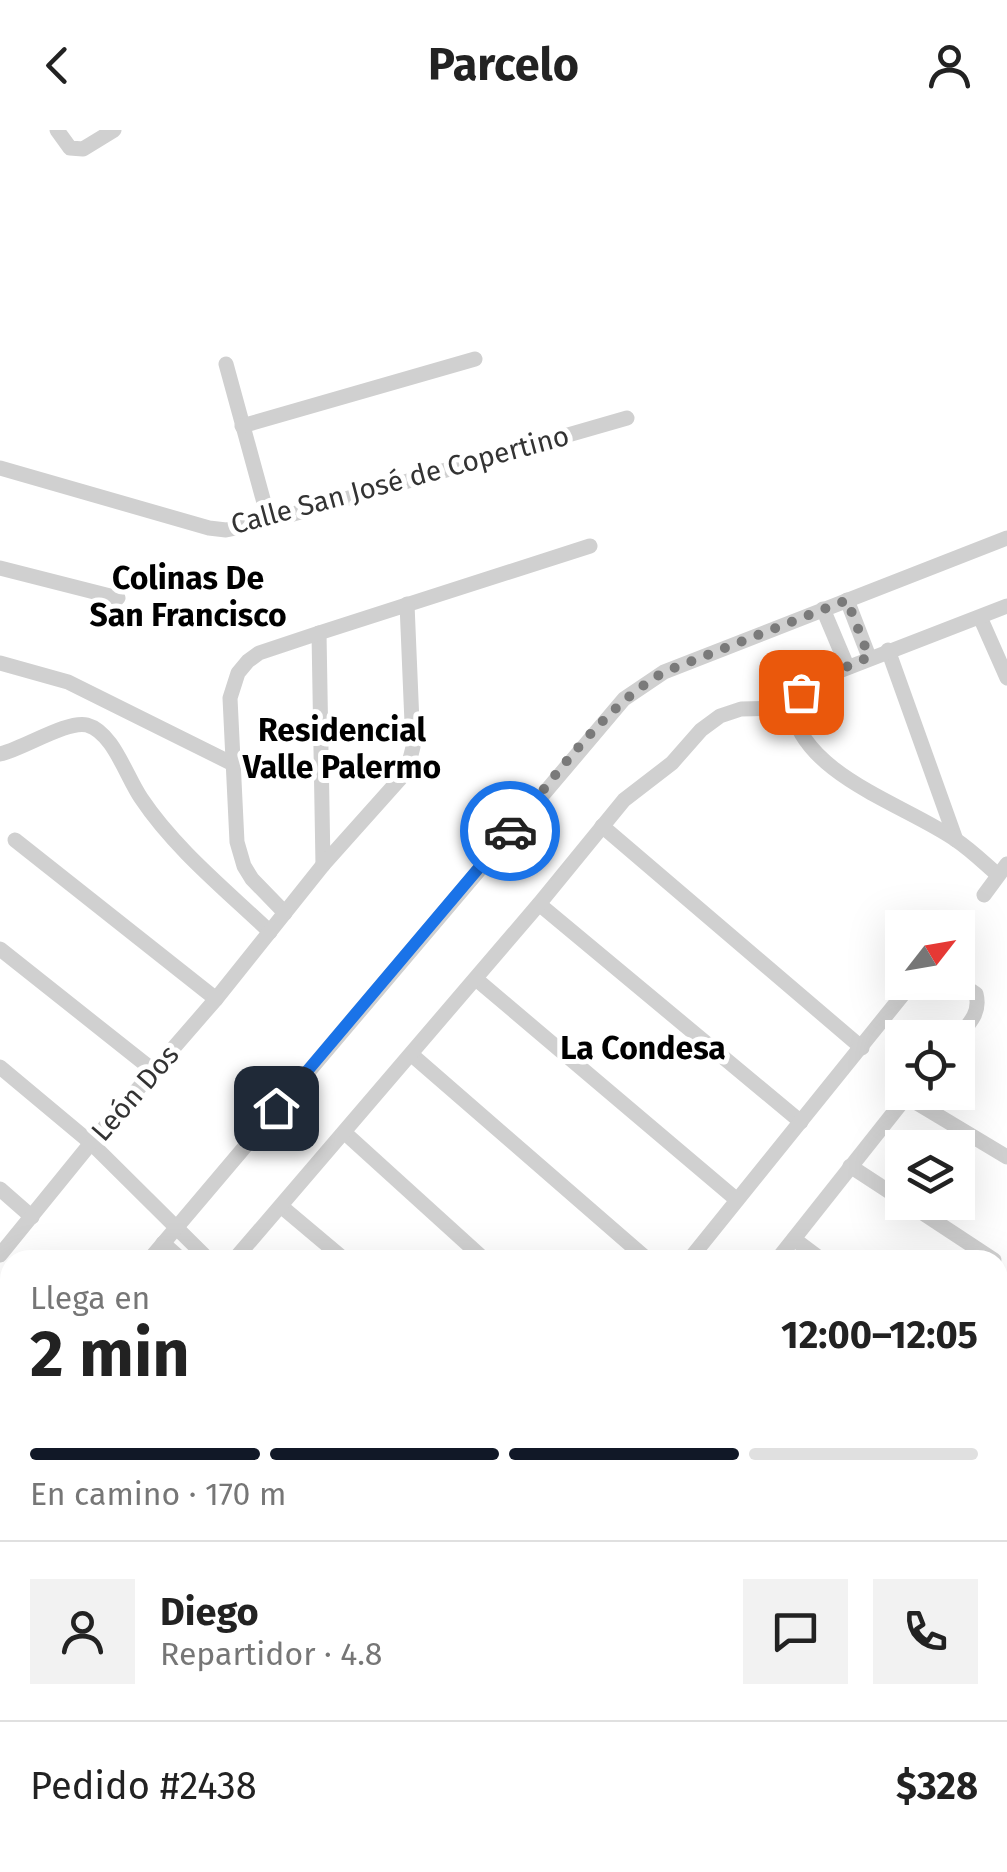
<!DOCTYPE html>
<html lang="es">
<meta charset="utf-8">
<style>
body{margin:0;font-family:"Fira Sans",sans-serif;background:#f2f2f2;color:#222;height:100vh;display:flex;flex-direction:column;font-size:38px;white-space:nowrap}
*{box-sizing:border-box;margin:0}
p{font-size:32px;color:#767676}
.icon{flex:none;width:55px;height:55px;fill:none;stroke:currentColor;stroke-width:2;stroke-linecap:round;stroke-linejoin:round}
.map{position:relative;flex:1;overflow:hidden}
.side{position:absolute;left:0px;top:1120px;width:1008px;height:622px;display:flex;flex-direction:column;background:#fff;border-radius:30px 30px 0 0;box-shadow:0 10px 40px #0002}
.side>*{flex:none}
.needle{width:65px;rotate:59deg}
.fabs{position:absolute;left:885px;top:780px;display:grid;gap:20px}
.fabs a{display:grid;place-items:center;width:90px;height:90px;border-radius:0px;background:#fff;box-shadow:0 10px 40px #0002;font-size:50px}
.pin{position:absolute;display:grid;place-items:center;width:85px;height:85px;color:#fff;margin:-42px;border-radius:20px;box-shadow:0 5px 15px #0006}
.courier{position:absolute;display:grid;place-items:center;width:100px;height:100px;margin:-50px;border:8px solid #1a73e8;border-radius:50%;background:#fff;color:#222;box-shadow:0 2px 12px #0007}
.summary em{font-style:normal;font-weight:700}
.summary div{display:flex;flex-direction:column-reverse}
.summary{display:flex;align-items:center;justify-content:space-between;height:170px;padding:0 30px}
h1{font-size:65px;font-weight:700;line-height:75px}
.bar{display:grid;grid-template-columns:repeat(4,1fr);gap:15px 10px;align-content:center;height:120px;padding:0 30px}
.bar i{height:12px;border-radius:8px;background:#e0e0e0}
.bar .selected{background:#111827}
.bar p{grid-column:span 4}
.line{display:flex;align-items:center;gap:25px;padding:0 30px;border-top:2px solid #e0e0e0}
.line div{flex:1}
.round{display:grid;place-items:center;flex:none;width:105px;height:105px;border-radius:0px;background:#f2f2f2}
header{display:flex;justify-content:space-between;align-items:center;height:130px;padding:0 30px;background:#fff;font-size:45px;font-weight:700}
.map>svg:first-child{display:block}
</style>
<header><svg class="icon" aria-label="back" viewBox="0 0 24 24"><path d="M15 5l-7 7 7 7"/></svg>Parcelo<svg class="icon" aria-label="person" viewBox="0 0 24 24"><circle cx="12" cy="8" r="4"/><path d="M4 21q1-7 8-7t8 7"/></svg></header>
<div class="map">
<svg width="1007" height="1742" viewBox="0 0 1007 1742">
<rect width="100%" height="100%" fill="#fff"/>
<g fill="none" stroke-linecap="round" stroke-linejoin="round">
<!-- minor -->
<g stroke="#d0d0d0" stroke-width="15">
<polyline points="57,0 70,18 83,19 114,0"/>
<polyline points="226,234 269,391"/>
<polyline points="242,296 475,229"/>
<polyline points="0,338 209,398 226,400 269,391 627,288"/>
<polyline points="0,438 118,468"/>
<polyline points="847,470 869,527"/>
<polyline points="823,479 847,536"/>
<polyline points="980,487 1007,548"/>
<polyline points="319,503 323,735"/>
<polyline points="888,520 956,710"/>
<polyline points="0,533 68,552 233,634"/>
<path d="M792 578C803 645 906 675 956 710 971 720 984 733 998 745"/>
<path d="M0 624C23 619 67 590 87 595 113 602 126 646 141 668 175 719 226 760 270 802"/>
<polyline points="602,696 862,918"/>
<polyline points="15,710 216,869"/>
<polyline points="984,765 1007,734"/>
<polyline points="539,774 801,992"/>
<polyline points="285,783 252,749 244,736 237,712 230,568 238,543 248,531 259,523 319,503 590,416"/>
<polyline points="955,798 959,791"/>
<polyline points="0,819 154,941"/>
<polyline points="476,849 737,1070"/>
<path d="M957 908C969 894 981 883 976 864L958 852"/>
<polyline points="412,925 648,1130"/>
<polyline points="0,937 91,1013 209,1130"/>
<polyline points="907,967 1007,1027"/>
<polyline points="345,1003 485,1130"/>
<polyline points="850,1036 902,1070"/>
<polyline points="0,1059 32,1087"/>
<polyline points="906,1072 994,1130"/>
<polyline points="282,1077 345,1130"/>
<polyline points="794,1109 822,1130"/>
<polyline points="163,1113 182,1130"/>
<polyline points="0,1125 91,1013 216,869 323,735 407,641 413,617 407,474"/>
<polyline points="149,1130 624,569 664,542 1007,408"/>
<polyline points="234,1130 539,774 624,670 672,633 701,600 720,586 741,579 792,578 801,562 816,550 1007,476"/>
<polyline points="689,1130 913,852"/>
<polyline points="777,1130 910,962"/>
<polyline points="998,1183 1007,1173"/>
<polyline points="998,1220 1007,1201"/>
<polyline points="998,1271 1007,1295"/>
<polyline points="0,1305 10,1294"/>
<polyline points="998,1319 1007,1339"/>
<polyline points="998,1375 998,1376"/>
<polyline points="0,1404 10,1412"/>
<polyline points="998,1489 1007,1496"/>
<polyline points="0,1545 10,1533"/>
<polyline points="998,1601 1007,1608"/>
<polyline points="998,1636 1007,1623"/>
<polyline points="998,1717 1007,1724"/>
<polyline points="382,1732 392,1742"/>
<polyline points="611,1732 615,1742"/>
<polyline points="681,1732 695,1742"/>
<polyline points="859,1732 873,1742"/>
<polyline points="14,1742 22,1732"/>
<polyline points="190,1742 198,1732"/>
<polyline points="283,1742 290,1732"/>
<polyline points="494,1742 513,1732"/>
<polyline points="922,1742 929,1732"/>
</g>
</g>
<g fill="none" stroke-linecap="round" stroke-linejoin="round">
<!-- done -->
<path stroke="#7a7a7a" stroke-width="10" stroke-dasharray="0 18" d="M510 701C557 645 601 579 664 542L847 470 869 527 816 550 801 562"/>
<!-- route -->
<polyline stroke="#1a73e8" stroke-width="12" points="276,978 510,701"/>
</g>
<g text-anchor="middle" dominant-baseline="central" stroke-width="10" stroke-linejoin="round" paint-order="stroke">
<!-- street labels -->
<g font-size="28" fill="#333" stroke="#fff">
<text transform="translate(400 350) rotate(-15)">Calle San José de Copertino</text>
<text transform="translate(135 963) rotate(-49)">León Dos</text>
</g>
<!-- quarter labels -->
<g font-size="32" font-weight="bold" fill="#000" stroke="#fff">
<text x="188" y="448">Colinas De<tspan x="188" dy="37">San Francisco</tspan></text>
<text x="342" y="600">Residencial<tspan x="342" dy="37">Valle Palermo</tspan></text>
<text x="643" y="918">La Condesa</text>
</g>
</g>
</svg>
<div class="fabs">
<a><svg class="needle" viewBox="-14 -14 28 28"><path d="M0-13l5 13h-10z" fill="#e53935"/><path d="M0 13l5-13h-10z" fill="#767676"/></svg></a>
<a><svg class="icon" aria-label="locate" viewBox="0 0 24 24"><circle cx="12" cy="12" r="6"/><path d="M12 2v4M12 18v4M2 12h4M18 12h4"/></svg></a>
<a><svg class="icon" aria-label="layers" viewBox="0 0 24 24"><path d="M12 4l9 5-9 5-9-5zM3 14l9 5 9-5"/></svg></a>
</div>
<div class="pin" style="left:801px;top:562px;background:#ea580c"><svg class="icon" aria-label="bag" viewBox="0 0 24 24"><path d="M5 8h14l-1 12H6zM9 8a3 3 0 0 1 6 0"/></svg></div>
<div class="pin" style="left:276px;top:978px;background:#1f2937"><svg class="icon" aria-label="home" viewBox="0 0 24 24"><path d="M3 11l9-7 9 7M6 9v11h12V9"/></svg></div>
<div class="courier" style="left:510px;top:701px"><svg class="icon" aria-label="car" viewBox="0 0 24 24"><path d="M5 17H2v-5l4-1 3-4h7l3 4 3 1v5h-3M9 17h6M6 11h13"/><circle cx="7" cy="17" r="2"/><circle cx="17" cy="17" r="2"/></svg></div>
<section class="side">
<div class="summary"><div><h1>2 min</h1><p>Llega en</p></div><em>12:00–12:05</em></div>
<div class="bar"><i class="selected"></i><i class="selected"></i><i class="selected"></i><i></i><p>En camino · 170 m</p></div>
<div class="line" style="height:180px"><a class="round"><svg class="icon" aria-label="person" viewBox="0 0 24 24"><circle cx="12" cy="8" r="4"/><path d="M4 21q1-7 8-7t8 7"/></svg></a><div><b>Diego</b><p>Repartidor · 4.8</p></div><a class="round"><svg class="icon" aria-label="chat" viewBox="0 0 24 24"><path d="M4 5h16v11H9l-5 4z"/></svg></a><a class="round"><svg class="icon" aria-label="phone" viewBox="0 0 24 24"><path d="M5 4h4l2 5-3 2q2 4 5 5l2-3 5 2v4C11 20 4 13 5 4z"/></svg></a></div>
<div class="line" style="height:130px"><div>Pedido #2438</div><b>$328</b></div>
</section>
</div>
